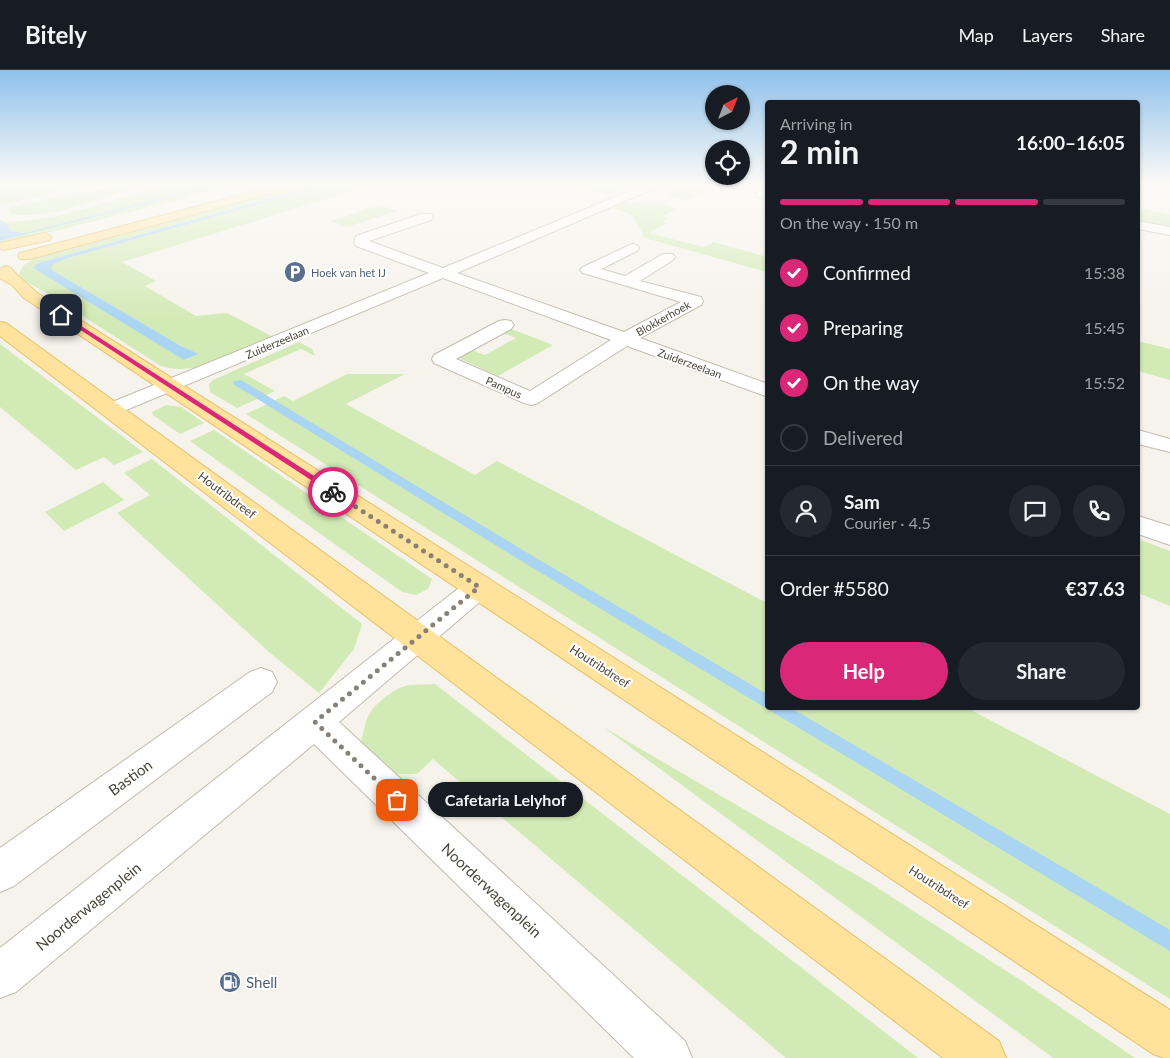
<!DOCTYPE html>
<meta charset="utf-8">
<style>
body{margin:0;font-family:Lato,sans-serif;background:#242831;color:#f1f3f6;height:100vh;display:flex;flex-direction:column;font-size:19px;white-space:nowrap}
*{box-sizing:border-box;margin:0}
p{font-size:16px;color:#9ea1a6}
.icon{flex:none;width:28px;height:28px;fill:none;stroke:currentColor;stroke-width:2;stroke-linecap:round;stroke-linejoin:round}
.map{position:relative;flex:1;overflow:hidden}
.panel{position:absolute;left:765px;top:30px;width:375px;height:610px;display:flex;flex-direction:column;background:#171b24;border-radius:5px;box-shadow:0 1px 4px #0004}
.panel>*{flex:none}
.needle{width:32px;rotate:42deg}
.controls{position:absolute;left:705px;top:15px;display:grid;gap:10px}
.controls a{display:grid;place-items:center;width:45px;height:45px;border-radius:50%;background:#171b24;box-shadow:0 1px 4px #0004;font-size:25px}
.pin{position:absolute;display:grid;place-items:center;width:42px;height:42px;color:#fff;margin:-21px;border-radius:10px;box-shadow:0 2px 8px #0006}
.courier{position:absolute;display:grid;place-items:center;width:50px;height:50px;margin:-25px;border:4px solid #db2777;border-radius:50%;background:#fff;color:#222;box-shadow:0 1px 6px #0007}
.bubble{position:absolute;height:35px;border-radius:18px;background:#171b24;box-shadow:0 1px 4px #0004;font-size:16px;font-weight:700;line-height:35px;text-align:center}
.head em{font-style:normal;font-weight:700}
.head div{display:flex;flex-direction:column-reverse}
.head{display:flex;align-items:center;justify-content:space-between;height:85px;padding:0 15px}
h1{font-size:32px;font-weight:700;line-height:38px}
.bar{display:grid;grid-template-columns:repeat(4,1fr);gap:8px 5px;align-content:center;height:60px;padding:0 15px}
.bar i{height:6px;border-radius:4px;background:#363941}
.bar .on{background:#db2777}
.bar p{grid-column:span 4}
.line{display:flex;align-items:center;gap:12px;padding:0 15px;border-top:1px solid #363941}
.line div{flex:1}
.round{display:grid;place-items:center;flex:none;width:52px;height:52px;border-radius:26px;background:#242831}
ol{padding:0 15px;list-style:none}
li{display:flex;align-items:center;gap:15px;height:55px}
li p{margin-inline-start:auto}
li .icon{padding:5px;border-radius:50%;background:#db2777;color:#fff;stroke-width:4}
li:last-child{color:#9ea1a6}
li i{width:28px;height:28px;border:2px solid #363941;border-radius:50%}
.primary-button{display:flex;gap:10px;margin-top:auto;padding:10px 15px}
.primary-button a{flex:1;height:58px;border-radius:30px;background:#db2777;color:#fff;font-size:20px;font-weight:700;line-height:58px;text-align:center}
.primary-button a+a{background:#242831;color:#f1f3f6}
header{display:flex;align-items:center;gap:30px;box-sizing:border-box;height:70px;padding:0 25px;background:#171b24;border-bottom:1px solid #363941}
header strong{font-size:24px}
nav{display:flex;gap:28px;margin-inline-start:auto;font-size:18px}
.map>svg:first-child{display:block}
</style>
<header>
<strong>Bitely</strong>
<nav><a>Map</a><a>Layers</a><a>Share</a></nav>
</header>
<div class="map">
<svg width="1170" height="988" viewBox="0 0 1170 988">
<rect width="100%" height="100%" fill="#f6f3ec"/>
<!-- green -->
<g fill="#d2eab5">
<polygon points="0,113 127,113 62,121 1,135"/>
<path d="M148 113C112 125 48 151 11 144L7 138 58 126Z"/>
<path d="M169 113H243L24 169 0 173V171L18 166 22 163 11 161 4 152C60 151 115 129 169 113Z"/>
<path d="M316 113H326L38 193 33 198 185 290 199 284 179 275 52 200V195L65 189 334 113H378L122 192 156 211 145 216 196 246 227 243 275 268C242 281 196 308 161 296L45 222 21 209 19 204 23 196 39 185Z"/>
<polygon points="558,113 645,113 608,125"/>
<polygon points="687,115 709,121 687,130 665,125"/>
<polygon points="626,132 658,134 677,139 662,146 670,148 662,152 667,153 649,163 703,177 714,172 767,187 767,202 645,168 632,145 613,138"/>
<polygon points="380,135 397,141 347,157 330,151"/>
<polygon points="1138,138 1170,144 1170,157 1138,151"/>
<polygon points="509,258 553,275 498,306 461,289 458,284 469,279 485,285 516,268 501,262"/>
<polygon points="1138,271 1170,279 1170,310 1138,301"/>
<polygon points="299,272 312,279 315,286 301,279 244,304 275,321 237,338 210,322 209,314 213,310"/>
<polygon points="0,274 143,382 114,395 104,387 76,400 0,337"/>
<polygon points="347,304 405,304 346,334 475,405 497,391 767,533 768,638 967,638 1170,744 1170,929 246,344 284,326 293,331"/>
<polygon points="166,335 181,337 204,353 180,364 153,345 152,342"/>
<polygon points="214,360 432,509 428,519 416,525 402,522 190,371"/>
<polygon points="152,389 362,554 354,579 319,623 269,582 117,443 150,425 124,403"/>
<polygon points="103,412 124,430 64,461 45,442"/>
<polygon points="1138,469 1170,481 1170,536 1138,523"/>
<path d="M435 614 918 988H786L433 689 417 704C377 704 380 708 361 672L367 648 374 637 385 627 399 618 409 615Z"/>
<polygon points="603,657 870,813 1022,911 1135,988 1053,988"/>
</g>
<!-- water -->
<g fill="#a9d4f2">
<polygon points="221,113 228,113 0,171 0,150 6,153 11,161 24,163"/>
<polygon points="326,113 334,113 65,189 52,195 52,200 179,275 199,284 184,290 33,198 38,193"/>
<polygon points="241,310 536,488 767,624 768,638 791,638 1170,860 1170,881 528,495 233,314 234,311"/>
</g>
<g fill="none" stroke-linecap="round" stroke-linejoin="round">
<!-- minor casing -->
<g stroke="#c2bbae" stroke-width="2">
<g id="minor">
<polygon points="649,113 664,113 662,115 457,203 624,262 681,232 583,203 580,200 583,197 632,174 637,175 639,178 637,181 601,199 625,206 663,184 673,184 675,187 673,190 640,211 701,227 703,231 701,235 640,268 768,314 768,327 627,276 538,333 531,335 524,333 434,293 432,289 434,285 499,251 505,250 511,251 514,255 511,259 456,289 530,321 611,270 443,208 119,343 112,345 105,343 101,339 105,335 429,203 356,176 354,173 356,166 421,144 431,144 433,147 431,150 369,171 443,198"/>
<polygon points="768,117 768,125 761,128 757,127 755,124"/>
<polygon points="1138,151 1170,157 1170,165 1138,159"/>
<polygon points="1138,360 1170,369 1170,382 1138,374"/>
<polygon points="1138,446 1170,456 1170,475 1138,464"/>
<polygon points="479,506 489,510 493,517 489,524 339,652 685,971 692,988 634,988 314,674 16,922 0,928 0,878 469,510"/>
<polygon points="261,598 272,602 277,612 272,622 14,816 0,822 0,778 250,602"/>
</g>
</g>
<!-- major casing -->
<g stroke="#e6c16a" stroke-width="2">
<g id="major">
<polygon points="286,113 304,113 302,115 30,189 20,189 18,186 20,183"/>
<polygon points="45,163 52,167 50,170 4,180 0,179 0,173"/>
<path d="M6 196 11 198C16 205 28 214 36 222L1170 940V988H1164L1153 984 24 228 12 215 0 208V199Z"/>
<polygon points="0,252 6,253 999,971 1006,988 943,988 0,266"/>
</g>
</g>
<!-- minor -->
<use href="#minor" fill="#fff" fill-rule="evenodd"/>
<!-- major -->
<use href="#major" fill="#ffe39c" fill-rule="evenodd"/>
</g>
<!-- sky -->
<linearGradient id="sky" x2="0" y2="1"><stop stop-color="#8fc1ec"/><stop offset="0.45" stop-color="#fbfaf6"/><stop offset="1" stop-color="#fbfaf6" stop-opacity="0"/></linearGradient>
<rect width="1170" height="251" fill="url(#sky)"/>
<!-- route -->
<polygon fill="#db2777" points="61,243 336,420 336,423 331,423 59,246"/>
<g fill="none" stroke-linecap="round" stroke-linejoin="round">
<!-- done -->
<polyline stroke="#878178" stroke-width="5" stroke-dasharray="0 9" points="333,422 479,517 315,652 397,730"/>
</g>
<!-- icons -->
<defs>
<g id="parking-disc" transform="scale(1.125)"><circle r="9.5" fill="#5c6f8a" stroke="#fff"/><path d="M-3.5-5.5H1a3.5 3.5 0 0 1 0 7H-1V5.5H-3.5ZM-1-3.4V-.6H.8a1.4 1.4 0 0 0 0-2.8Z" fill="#fff"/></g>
<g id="fuel-disc" transform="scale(1.125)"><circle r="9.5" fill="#5c6f8a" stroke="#fff"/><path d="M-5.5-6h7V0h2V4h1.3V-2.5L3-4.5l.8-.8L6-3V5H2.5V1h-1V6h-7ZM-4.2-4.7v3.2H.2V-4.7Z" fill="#fff"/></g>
</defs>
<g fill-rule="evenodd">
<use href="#parking-disc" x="295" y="202"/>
<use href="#fuel-disc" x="230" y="912"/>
</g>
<g text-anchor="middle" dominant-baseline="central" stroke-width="4" stroke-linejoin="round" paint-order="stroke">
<!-- far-service labels -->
<g font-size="11" fill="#4e5e75" stroke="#fff" text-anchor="start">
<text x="311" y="202">Hoek van het IJ</text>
</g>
<!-- far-street labels -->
<g font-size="11" fill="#4b4439" stroke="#fff">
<text transform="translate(663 248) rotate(-29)">Blokkerhoek</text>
<text transform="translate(277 272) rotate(-23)">Zuiderzeelaan</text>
<text transform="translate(690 293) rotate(20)">Zuiderzeelaan</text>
<text transform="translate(504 317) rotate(24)">Pampus</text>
</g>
<!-- street labels -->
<g font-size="12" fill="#4b4439" stroke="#fff">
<text transform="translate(227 425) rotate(37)">Houtribdreef</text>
<text transform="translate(600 596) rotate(33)">Houtribdreef</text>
<text transform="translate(939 817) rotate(33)">Houtribdreef</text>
</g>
<!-- near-street labels -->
<g font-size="15" fill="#4b4439" stroke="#fff">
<text transform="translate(130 707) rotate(-36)">Bastion</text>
<text transform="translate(492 820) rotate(43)">Noorderwagenplein</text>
<text transform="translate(88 836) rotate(-39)">Noorderwagenplein</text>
</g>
<!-- near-service labels -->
<g font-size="15" fill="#4e5e75" stroke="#fff" text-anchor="start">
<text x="246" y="912">Shell</text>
</g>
</g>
</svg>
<div class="controls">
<a><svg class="needle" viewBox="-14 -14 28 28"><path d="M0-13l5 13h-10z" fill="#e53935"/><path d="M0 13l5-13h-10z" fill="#9ea1a6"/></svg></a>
<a><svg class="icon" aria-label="locate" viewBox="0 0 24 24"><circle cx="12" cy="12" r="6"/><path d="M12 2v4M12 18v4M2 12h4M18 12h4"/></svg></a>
</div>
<div class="pin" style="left:397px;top:730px;background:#ea580c"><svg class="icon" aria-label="bag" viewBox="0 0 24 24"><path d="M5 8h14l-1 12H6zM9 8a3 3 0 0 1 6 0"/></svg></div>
<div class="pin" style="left:61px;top:245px;background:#1f2937"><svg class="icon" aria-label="home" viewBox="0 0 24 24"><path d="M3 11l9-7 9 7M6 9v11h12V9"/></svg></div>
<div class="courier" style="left:333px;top:422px"><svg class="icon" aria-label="bike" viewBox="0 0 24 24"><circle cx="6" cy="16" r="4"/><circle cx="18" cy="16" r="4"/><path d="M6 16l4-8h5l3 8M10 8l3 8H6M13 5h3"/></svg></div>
<div class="bubble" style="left:428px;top:712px;width:155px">Cafetaria Lelyhof</div>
<section class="panel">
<div class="head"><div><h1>2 min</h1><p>Arriving in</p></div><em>16:00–16:05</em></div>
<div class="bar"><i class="on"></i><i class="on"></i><i class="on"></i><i></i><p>On the way · 150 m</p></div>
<ol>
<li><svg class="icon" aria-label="check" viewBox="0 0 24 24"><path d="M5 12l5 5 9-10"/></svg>Confirmed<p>15:38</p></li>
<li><svg class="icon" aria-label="check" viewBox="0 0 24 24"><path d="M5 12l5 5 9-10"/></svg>Preparing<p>15:45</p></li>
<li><svg class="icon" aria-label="check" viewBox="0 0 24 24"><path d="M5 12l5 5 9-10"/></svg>On the way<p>15:52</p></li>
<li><i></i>Delivered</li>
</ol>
<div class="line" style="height:90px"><a class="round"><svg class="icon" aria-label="person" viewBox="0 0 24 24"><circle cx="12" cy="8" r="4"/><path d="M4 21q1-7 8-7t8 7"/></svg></a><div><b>Sam</b><p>Courier · 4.5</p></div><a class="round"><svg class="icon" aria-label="chat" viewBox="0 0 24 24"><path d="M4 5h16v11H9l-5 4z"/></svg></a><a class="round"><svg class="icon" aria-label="phone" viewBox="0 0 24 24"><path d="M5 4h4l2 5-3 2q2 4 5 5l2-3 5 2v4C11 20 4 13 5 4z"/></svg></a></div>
<div class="line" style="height:65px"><div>Order #5580</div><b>€37.63</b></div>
<div class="primary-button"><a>Help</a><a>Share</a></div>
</section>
</div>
